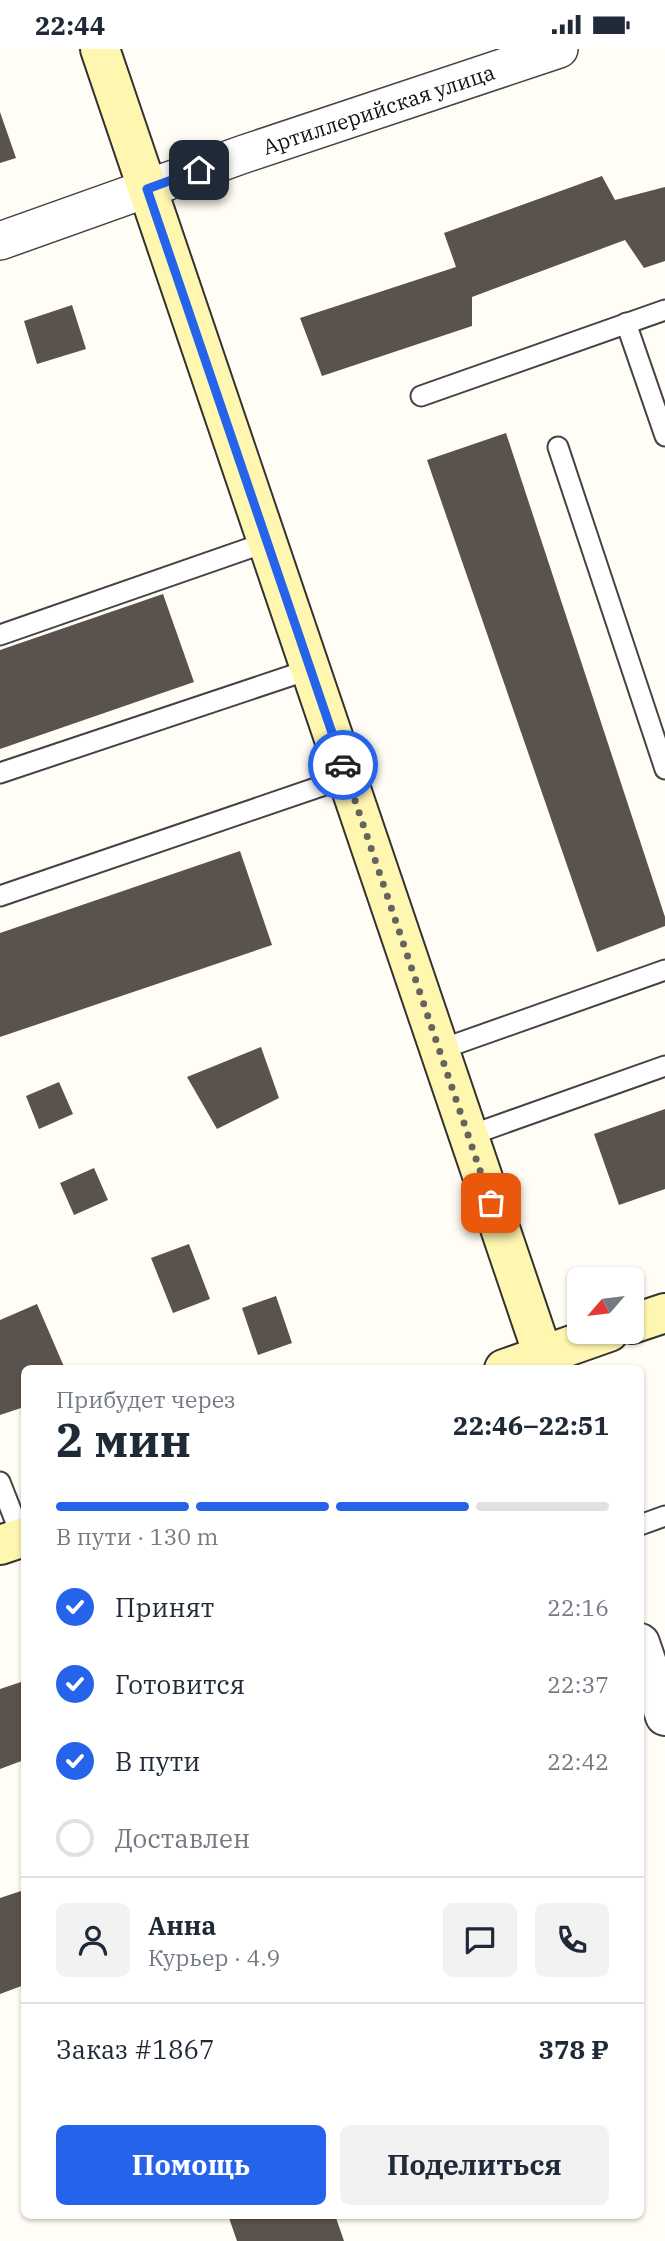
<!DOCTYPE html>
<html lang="ru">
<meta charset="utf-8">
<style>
body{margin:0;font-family:"IBM Plex Serif",serif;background:#f2f2f3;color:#1f2937;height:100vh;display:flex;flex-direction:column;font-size:26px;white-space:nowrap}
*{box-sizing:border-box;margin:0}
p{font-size:23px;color:#747a83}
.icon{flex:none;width:38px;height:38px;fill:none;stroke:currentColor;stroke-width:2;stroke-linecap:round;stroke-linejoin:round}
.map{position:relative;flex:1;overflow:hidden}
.sheet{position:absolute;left:21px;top:1316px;width:623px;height:854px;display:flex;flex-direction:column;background:#fff;border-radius:10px;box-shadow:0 2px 5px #0004}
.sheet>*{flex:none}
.needle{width:46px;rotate:242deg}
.tools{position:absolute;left:567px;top:1218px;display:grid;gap:14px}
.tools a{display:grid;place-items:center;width:77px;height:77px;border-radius:10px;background:#fff;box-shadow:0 2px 5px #0004;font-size:35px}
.pin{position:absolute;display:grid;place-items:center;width:60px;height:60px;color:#fff;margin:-30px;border-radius:14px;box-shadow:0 4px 10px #0006}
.courier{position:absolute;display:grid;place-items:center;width:70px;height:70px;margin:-35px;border:5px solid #2563eb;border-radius:50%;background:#fff;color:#222;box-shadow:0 2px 9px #0007}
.headline em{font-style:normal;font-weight:800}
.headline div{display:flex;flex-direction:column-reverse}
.headline{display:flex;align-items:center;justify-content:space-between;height:119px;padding:0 35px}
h1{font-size:46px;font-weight:800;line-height:52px}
.bar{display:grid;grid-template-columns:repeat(4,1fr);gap:10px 7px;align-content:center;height:84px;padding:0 35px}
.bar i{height:9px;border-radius:5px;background:#e0e1e3}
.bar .on{background:#2563eb}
.bar p{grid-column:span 4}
.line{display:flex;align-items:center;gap:18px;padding:0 35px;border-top:2px solid #e0e1e3}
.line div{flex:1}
.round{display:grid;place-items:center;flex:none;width:74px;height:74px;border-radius:10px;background:#f2f2f3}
ol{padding:0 35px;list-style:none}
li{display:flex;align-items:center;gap:21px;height:77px}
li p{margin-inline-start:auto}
li .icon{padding:7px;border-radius:50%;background:#2563eb;color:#fff;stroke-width:4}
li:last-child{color:#747a83}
li i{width:38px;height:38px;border:4px solid #e0e1e3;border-radius:50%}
.action{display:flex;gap:14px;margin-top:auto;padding:14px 35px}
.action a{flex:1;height:80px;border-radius:10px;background:#2563eb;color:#fff;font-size:28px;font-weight:800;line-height:80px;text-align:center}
.action a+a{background:#f2f2f3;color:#1f2937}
.status{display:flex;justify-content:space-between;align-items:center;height:49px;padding:0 35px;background:#fff;direction:ltr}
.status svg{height:19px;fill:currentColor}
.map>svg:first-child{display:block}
</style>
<div class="status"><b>22:44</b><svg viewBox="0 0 49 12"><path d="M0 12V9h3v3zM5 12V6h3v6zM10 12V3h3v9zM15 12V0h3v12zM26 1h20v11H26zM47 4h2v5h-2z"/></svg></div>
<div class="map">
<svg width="665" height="2192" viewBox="0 0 665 2192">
<rect width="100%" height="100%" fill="#fffdf5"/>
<!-- building -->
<g fill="#5a524d">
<polygon points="0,63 16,109 0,114"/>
<polygon points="602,127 615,151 665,138 665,212 644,219 625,191 472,248 472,277 322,327 300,269 456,218 444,184"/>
<polygon points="72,256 86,300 37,315 24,272"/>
<polygon points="506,384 665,868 665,877 597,903 427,411"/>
<polygon points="163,545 194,633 0,700 0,601"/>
<polygon points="240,802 272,896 0,988 0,884"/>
<polygon points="261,998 279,1049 217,1080 187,1028"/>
<polygon points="59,1033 73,1065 39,1080 26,1047"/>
<polygon points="665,1060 665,1140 619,1156 594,1085"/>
<polygon points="94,1119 108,1151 74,1166 60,1134"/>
<polygon points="189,1195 210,1250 173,1264 151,1209"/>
<polygon points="276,1247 292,1294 258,1306 242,1259"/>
<polygon points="37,1255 65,1320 24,1320 24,1358 0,1366 0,1271"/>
<polygon points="24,1632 24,1711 0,1720 0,1640"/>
<polygon points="24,1841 24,1936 0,1945 0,1849"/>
<polygon points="228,2166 335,2166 344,2192 237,2192"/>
</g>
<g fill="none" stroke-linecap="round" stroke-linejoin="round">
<!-- service casing -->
<g stroke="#444" stroke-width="23">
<g id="service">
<polyline points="626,274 665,387"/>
<polyline points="421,347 665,261"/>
<polyline points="558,398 665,720"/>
<polyline points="0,586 267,493"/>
<polyline points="0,724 311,620"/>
<polyline points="0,847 348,728"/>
<polyline points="439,1001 665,921"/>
<polyline points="468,1087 665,1017"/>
<polyline points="0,1433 22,1489"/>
<polyline points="640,1476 665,1467"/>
</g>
</g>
<!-- minor casing -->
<g stroke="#444" stroke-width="40">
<g id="minor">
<path id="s1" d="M0 192 244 105 559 0"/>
</g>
</g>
<!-- tertiary casing -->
<g stroke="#444" stroke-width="42">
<polyline id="tertiary" points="640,1594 665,1667"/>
</g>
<!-- secondary casing -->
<g stroke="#333" stroke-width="42">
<g id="secondary">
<polyline points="100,0 543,1306"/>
<polyline points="632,1275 665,1264"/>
<polyline points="504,1320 609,1283"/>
<polyline points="0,1496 24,1488"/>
</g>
</g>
<!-- service -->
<use href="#service" stroke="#fff" stroke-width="19"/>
<!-- minor -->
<use href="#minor" stroke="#fff" stroke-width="37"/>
<!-- tertiary -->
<use href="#tertiary" stroke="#fff" stroke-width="38"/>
<!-- secondary -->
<use href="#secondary" stroke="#fff6b0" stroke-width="38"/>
</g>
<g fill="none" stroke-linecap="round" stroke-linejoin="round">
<!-- done -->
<polyline stroke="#646461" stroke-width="7" stroke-dasharray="0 12.6" points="343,716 491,1154"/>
<!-- route -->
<polyline stroke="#2563eb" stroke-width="9" points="199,121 147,140 343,716"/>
</g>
<g text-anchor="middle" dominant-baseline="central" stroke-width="7" stroke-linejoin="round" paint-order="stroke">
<!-- street labels -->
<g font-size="21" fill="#111" stroke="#fff">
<text stroke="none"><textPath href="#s1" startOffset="401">Артиллерийская улица</textPath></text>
</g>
</g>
</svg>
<div class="tools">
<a><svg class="needle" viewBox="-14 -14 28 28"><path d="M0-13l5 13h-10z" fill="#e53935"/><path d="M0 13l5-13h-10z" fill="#747a83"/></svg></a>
</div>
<div class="pin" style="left:491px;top:1154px;background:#ea580c"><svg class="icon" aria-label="bag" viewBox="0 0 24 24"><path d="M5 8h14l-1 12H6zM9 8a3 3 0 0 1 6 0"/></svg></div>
<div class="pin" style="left:199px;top:121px;background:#1f2937"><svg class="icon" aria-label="home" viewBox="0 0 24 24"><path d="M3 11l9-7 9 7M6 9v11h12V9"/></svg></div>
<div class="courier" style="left:343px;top:716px"><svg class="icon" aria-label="car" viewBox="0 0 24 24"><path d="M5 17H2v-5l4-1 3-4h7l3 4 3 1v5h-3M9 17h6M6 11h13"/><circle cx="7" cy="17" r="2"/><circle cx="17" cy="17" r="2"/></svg></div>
<section class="sheet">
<div class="headline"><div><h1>2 мин</h1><p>Прибудет через</p></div><em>22:46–22:51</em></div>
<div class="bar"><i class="on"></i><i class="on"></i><i class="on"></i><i></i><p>В пути · 130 m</p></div>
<ol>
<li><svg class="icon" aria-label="check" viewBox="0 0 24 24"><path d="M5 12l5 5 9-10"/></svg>Принят<p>22:16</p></li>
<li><svg class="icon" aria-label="check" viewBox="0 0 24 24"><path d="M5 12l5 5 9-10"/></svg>Готовится<p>22:37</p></li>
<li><svg class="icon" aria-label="check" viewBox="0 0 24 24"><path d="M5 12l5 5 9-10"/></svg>В пути<p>22:42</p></li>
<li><i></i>Доставлен</li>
</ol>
<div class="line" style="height:126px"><a class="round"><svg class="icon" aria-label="person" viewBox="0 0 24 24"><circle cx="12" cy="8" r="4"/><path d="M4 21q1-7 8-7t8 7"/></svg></a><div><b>Анна</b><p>Курьер · 4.9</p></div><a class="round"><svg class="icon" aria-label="chat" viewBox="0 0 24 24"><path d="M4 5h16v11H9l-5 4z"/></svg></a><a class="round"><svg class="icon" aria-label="phone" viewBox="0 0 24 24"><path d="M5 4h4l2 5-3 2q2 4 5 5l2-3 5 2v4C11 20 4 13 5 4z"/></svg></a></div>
<div class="line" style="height:91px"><div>Заказ #1867</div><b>378 ₽</b></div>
<div class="action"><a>Помощь</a><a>Поделиться</a></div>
</section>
</div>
